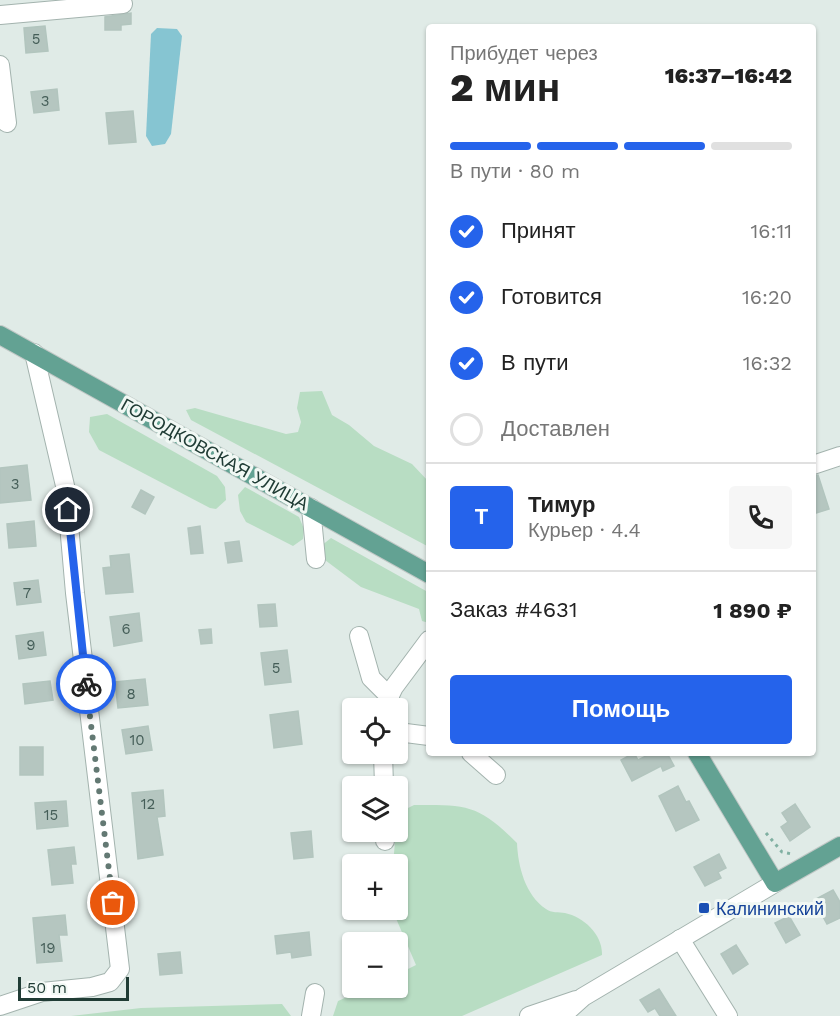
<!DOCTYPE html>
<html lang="ru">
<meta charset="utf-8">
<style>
body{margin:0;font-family:"Work Sans",sans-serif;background:#f6f6f6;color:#222;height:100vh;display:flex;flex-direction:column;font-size:22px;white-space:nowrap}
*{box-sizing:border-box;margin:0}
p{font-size:20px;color:#767676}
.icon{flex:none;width:33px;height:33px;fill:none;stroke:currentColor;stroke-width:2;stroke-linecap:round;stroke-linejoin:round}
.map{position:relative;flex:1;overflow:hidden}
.side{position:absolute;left:426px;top:24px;width:390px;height:732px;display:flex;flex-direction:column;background:#fff;border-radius:6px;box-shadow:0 2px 4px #0004}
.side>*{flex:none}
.buttons{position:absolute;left:342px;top:698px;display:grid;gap:12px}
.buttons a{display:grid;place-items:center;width:66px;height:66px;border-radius:6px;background:#fff;box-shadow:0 2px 4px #0004;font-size:30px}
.scale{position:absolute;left:18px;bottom:15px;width:111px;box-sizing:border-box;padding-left:6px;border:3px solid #203c35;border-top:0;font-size:16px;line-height:21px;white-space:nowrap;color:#203c35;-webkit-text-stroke:4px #f1f8f4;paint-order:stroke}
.pin{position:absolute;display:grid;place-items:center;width:51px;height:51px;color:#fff;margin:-26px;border:3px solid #fff;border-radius:50%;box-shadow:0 2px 6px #0007}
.courier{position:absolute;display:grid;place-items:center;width:60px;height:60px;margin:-30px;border:4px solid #2563eb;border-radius:50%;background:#fff;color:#222;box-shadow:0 2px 8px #0007}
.overview em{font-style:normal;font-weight:800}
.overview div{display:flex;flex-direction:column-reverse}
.overview{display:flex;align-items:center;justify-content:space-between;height:102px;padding:0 24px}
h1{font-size:39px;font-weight:800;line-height:45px}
.bar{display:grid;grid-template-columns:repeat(4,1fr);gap:9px 6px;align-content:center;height:72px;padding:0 24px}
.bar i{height:8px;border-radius:4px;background:#e0e0e0}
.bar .on{background:#2563eb}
.bar p{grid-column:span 4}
.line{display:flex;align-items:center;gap:15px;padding:0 24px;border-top:2px solid #e0e0e0}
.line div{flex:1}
.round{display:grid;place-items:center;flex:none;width:63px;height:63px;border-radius:6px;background:#f6f6f6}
ol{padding:0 24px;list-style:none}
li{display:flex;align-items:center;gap:18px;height:66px}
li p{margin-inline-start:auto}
li .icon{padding:6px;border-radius:50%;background:#2563eb;color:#fff;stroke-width:4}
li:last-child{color:#767676}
li i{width:33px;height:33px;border:3px solid #e0e0e0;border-radius:50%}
.primary-button{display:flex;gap:12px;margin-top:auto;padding:12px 24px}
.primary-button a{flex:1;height:69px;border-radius:6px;background:#2563eb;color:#fff;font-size:24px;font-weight:800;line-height:69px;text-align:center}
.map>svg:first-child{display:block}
</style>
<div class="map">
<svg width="840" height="1016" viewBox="0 0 840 1016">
<rect width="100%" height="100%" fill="#e0ebe7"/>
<!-- green -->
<g fill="#b8ddc3">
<polygon points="322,391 332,415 349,425 374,446 412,464 429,482 429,547 191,420 186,410 195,408 286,434 298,432 301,422 297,408 300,392"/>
<polygon points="107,414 217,476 225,487 226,500 216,509 210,508 99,450 89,432 90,417"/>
<polygon points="245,487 299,517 304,529 303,539 293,546 246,522 240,511 238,495"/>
<polygon points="331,538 426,591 429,594 429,623 422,621 419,609 361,587 321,557 321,546"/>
<path d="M414 805C467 805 478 804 517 843 518 866 525 895 546 909 551 913 559 912 565 913 584 917 603 935 602 955L462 1016H333L338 1001 369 987H398V974L416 965 392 909H398V864H393L396 831 402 811Z"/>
<polygon points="282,1004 291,1016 71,1016 141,1008"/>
</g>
<!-- water -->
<polygon fill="#86c5d2" points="157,28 177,29 182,36 171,134 165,144 152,146 146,136 151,34"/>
<!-- building -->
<g fill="#b5c6c0" stroke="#b2c5be" stroke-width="1.5">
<polygon points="131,13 131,24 121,25 121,30 105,30 105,17"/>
<polygon points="45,26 48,51 26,53 24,28"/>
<polygon points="57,89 59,110 34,113 31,92"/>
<polygon points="133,111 136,142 109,144 106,113"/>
<polygon points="27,465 31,500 0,503 0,468"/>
<polygon points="818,475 829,509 813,514 813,476"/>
<polygon points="141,490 154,497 145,514 132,507"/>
<polygon points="34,521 36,546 9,548 7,524"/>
<polygon points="200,526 203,553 191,554 188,528"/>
<polygon points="239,541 242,561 228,563 225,543"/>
<polygon points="129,554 133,592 106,594 103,568 111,567 110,556"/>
<polygon points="38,580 41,602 17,605 14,583"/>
<polygon points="275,604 277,626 260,627 258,605"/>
<polygon points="139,613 142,641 114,646 110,617"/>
<polygon points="211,629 212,643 201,644 199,630"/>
<polygon points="43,632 46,655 19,659 16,636"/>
<polygon points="287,650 291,682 265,685 261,653"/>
<polygon points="145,679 148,705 118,708 115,682"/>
<polygon points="50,681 53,700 25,704 23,684"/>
<polygon points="298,711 302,744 274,748 270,715"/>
<polygon points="148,726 152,750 126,754 122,730"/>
<rect x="20" y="747" width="23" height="28"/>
<polygon points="634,753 638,760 652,753 667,753 674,766 663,771 661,766 632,781 621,760"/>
<polygon points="678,786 686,802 689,801 699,820 676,831 659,796"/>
<polygon points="163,790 165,816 157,817 163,855 138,859 132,793"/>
<polygon points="66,801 68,826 37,829 35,803"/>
<polygon points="795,804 810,827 790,841 781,827 788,822 782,813"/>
<polygon points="311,831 313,857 294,859 291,833"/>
<polygon points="74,847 76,864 71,864 73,883 52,885 48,850"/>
<polygon points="719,854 726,868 718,872 721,878 705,886 694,867"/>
<polygon points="833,890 840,902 840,918 827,924 814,900"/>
<polygon points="65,915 67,935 59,935 62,961 37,963 33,918"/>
<polygon points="789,916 800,935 786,943 775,923"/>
<polygon points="309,932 311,955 292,958 291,952 277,954 275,936"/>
<polygon points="736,945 748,964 733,974 721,954"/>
<polygon points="180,952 182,973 160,975 158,954"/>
<polygon points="659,989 676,1016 660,1016 655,1008 648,1012 640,1000"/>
</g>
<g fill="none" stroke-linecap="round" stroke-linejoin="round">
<!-- minor casing -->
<g stroke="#a3b3ae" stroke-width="20">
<g id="minor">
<polyline points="0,15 123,4"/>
<polyline points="0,65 7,123"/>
<polyline points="813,465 840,456"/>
<polyline points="311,508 316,559"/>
<polyline points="359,636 371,678 390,697"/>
<polyline points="384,708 394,687 429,640"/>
<polyline points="398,732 429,736"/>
<polyline points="383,753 384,786"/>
<polyline points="471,753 496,775"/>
<polyline points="385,831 385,841"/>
<polyline points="680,939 728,1016"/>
<polyline points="0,1006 42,992 92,987 110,982 120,969 75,593 66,490 34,353"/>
<polyline points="311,1016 315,993"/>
<polyline points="529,1016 576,1000"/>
<polyline points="562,1016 583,997 775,883"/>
</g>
</g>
<!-- major casing -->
<g stroke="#c1c8c6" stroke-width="20">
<g id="major">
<polyline points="0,335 429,574"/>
<polyline points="697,753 775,883 840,846"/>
</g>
</g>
<!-- path -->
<polyline stroke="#80b0a2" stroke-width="3" stroke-dasharray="3 4.5" stroke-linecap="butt" points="766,833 782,852 792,854"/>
<!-- minor -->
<use href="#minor" stroke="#fff" stroke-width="18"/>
<!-- major -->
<use href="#major" stroke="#63a293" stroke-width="18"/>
</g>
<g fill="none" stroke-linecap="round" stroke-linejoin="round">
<!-- done -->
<polyline stroke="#637973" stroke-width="6" stroke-dasharray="0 10.8" points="86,684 113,903"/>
<!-- route -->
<polyline stroke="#2563eb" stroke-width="8" points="68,510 86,684"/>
</g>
<!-- markers -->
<rect fill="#1a4fb4" stroke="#f1f8f4" stroke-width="2" x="698" y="902" width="12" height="12" rx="3"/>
<g text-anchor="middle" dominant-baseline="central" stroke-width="6" stroke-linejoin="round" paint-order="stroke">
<!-- number labels -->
<g font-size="15" fill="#455e58">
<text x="36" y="39">5</text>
<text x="45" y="101">3</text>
<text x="15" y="484">3</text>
<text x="27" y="593">7</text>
<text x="126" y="629">6</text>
<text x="31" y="645">9</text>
<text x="276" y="668">5</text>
<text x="131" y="694">8</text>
<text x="137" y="740">10</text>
<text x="148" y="804">12</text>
<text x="51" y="815">15</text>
<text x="48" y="948">19</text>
</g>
<!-- street labels -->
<g font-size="18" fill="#203c35" stroke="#f1f8f4">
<text transform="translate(215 454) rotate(29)">ГОРОДКОВСКАЯ УЛИЦА</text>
</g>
<!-- transit labels -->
<g font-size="18" fill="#164399" stroke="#f1f8f4" text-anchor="start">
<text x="716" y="908">Калининский</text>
</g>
</g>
</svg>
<div class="buttons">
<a><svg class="icon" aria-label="locate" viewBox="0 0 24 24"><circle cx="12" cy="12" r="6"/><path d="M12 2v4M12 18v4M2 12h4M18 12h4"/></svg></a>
<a><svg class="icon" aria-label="layers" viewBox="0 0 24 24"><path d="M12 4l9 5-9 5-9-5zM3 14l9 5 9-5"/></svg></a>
<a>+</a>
<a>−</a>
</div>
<div class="scale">50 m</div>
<div class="pin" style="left:113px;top:903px;background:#ea580c"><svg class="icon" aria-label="bag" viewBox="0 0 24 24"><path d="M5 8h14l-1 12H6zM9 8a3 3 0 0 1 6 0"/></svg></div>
<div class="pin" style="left:68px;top:510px;background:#1f2937"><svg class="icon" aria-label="home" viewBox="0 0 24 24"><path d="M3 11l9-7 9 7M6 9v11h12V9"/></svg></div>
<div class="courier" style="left:86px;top:684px"><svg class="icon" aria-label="bike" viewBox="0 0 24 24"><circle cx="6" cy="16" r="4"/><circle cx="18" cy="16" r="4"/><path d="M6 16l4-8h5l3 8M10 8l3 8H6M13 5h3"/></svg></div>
<section class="side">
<div class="overview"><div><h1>2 мин</h1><p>Прибудет через</p></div><em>16:37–16:42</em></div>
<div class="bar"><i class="on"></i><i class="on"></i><i class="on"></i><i></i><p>В пути · 80 m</p></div>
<ol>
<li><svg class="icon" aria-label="check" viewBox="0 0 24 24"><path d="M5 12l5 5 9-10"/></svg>Принят<p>16:11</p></li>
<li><svg class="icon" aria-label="check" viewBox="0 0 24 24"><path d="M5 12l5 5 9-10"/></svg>Готовится<p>16:20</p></li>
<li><svg class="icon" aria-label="check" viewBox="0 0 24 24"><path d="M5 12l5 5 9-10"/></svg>В пути<p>16:32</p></li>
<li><i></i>Доставлен</li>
</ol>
<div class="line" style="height:108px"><b class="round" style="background:#2563eb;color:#fff">Т</b><div><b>Тимур</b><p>Курьер · 4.4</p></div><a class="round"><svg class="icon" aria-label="phone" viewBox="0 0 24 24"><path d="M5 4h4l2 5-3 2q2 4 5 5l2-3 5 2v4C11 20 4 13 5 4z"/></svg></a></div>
<div class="line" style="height:78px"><div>Заказ #4631</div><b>1 890 ₽</b></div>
<div class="primary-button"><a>Помощь</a></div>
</section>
</div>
